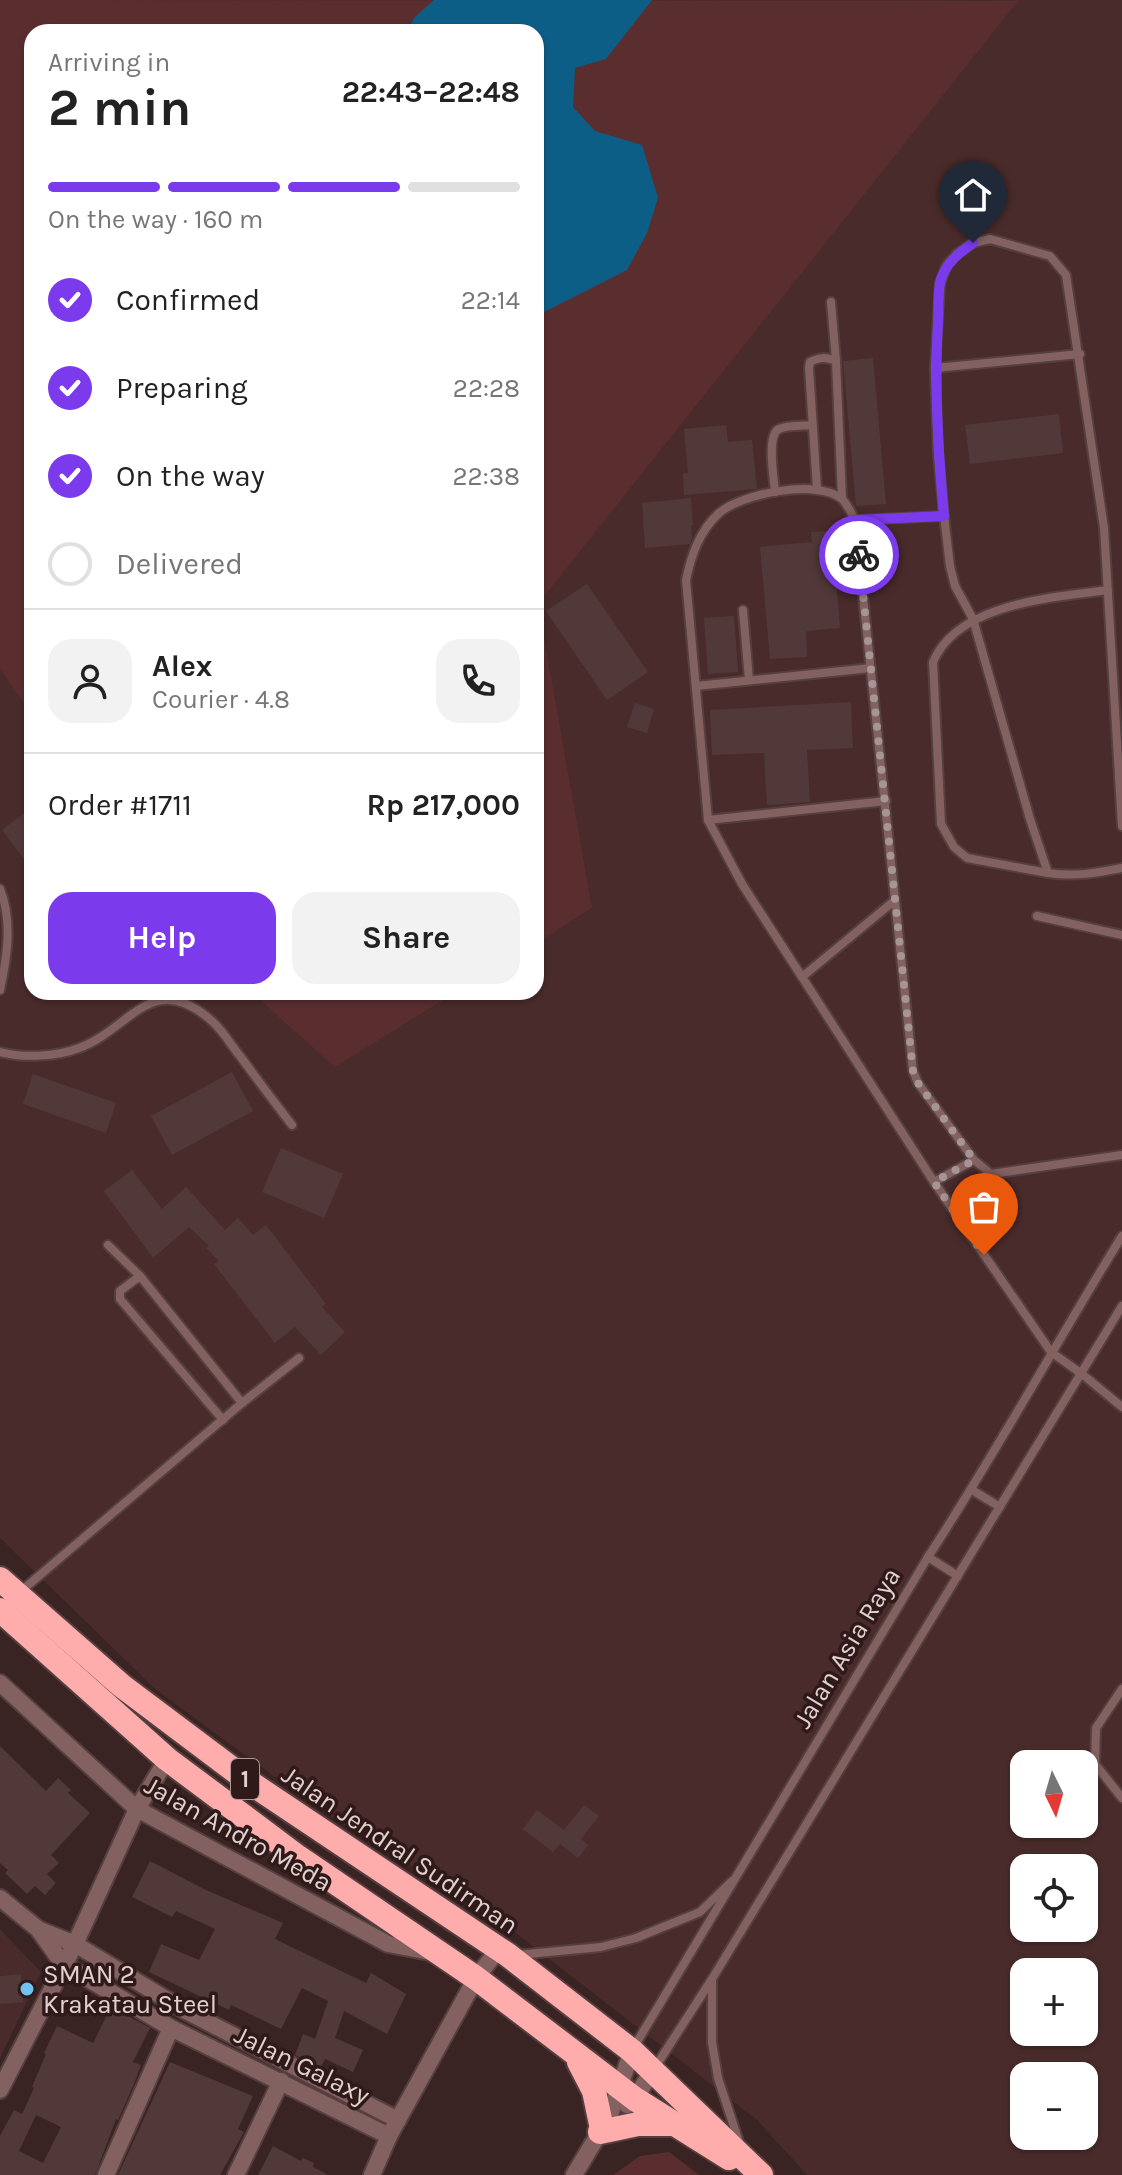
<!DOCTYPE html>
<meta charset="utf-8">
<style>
body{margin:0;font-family:Karla,sans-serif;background:#f2f2f2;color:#222;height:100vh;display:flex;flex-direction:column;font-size:30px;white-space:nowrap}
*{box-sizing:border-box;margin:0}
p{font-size:26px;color:#767676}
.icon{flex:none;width:44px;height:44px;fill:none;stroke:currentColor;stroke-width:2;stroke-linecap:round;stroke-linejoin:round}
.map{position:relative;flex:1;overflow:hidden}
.side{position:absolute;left:24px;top:24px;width:520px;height:976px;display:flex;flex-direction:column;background:#fff;border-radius:24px;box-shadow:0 2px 6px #0004}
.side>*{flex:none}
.needle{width:52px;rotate:175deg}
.tools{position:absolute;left:1010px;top:1750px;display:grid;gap:16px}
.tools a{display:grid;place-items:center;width:88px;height:88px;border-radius:16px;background:#fff;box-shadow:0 2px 6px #0004;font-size:40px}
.pin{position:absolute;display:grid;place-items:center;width:68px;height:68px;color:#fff;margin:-82px -34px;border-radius:50% 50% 50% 0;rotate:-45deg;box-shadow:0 0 8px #0007}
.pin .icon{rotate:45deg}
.courier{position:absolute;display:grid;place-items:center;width:80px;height:80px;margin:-40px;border:6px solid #7c3aed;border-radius:50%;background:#fff;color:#222;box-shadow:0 2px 10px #0007}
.head em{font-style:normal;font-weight:700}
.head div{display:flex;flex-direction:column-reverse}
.head{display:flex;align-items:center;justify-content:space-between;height:136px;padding:0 24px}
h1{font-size:52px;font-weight:700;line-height:60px}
.bar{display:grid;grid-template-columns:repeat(4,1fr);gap:12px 8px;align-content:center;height:96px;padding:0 24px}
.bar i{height:10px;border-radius:6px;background:#e0e0e0}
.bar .current{background:#7c3aed}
.bar p{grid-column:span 4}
.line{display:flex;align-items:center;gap:20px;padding:0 24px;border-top:2px solid #e0e0e0}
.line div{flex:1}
.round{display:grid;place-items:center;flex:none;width:84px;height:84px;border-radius:24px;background:#f2f2f2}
ol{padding:0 24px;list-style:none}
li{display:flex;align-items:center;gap:24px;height:88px}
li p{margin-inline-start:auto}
li .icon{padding:8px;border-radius:50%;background:#7c3aed;color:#fff;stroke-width:4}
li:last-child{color:#767676}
li i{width:44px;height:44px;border:4px solid #e0e0e0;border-radius:50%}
.button{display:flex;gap:16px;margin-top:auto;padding:16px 24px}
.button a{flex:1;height:92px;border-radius:24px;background:#7c3aed;color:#fff;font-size:32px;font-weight:700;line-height:92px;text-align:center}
.button a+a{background:#f2f2f2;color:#222}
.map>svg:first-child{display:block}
</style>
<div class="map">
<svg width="1122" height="2175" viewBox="0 0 1122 2175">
<rect width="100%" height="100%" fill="#3a2323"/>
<!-- built -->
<g fill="#492b2b" fill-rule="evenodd">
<path d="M0 0H1122V2175H807L757 2120 499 1920 319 1809 155 1689 0 1538ZM32 32H536V992H32ZM1024 1764H1084V1824H1024ZM1024 1868H1084V1928H1024ZM1024 1972H1084V2032H1024ZM1024 2076H1084V2136H1024Z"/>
<polygon points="0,1929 41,1972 0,2058 0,2004 23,2001 21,1974 0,1976"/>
</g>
<!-- green -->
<g fill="#5a2e2f">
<polygon points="0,0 1018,1 538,604 592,908 536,943 536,32 32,32 32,714 0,669"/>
<polygon points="251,992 456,992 335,1067"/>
<polygon points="669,2152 699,2175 613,2175 640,2156"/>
</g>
<!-- water -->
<polygon fill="#0d5e87" points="434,0 652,0 606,59 575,68 573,107 595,131 642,145 658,198 647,233 627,270 544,312 536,312 536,32 409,32 413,19"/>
<!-- building -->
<g fill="#523939" fill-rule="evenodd">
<polygon points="873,358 886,504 856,506 843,361"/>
<polygon points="1059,414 1063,453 970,464 965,425"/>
<polygon points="726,425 728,442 752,440 757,489 684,495 683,474 688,473 684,429"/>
<polygon points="691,498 693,525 691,525 692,538 690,544 645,548 642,503"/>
<polygon points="832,531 840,628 806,631 807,657 770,659 760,547 812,542 811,532"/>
<polygon points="587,584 648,672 607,700 546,611"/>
<polygon points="734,616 738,672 708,674 704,618"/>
<polygon points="851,702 853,748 807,750 810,802 767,805 764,753 712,755 710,710"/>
<polygon points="635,703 654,709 647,733 627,727"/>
<polygon points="32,807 32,870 2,830"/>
<polygon points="232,1072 253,1111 172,1155 151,1116"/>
<polygon points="33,1074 116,1103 106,1133 23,1104"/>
<polygon points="281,1148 343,1174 324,1218 262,1192"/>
<polygon points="132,1170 162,1209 186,1187 225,1230 238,1218 253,1235 266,1225 326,1304 322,1307 345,1332 321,1355 295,1327 275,1343 214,1264 219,1261 206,1248 209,1246 189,1227 153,1258 104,1191"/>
<polygon points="0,1746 46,1791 58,1778 71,1790 68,1793 90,1813 51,1855 59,1863 47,1874 56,1883 45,1895 35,1886 27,1894 5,1873 8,1870 0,1863"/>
<polygon points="584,1805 599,1816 581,1839 588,1845 578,1858 560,1844 553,1852 523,1829 537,1810 564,1830"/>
<polygon points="150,1861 206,1890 283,1923 275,1939 366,1983 371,1973 406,1994 387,2034 344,2011 335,2038 363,2050 353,2072 325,2059 321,2067 295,2055 303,2034 315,2039 328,2001 302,1988 281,2029 231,2005 229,2010 149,1972 161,1944 199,1960 215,1929 176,1911 172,1917 132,1897"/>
<polygon points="21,1974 23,2002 0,2004 0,1976"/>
<path d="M111 2007 150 2028 133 2062 141 2065 134 2084 118 2120 116 2119 95 2175H0V2136L14 2110 22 2114 34 2088 32 2087 46 2054 44 2053 57 2026 93 2043ZM36 2115 61 2127 43 2163 19 2151Z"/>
<polygon points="170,2062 253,2096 238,2129 244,2132 220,2175 118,2175"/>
<polygon points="273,2146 301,2161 303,2158 314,2163 313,2167 328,2175 258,2175"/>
</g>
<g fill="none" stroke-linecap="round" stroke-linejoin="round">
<!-- lane casing -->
<g stroke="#553f3f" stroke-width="12">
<g id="lane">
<polyline points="831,302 836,361"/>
<polyline points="935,368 1080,354"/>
<path d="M817 489 809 368 810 362C820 357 825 357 836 361L842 498"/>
<path d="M775 492C774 478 766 435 779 429 788 425 802 426 812 425"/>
<polyline points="855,520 944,516"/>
<polyline points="743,610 749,680"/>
<polyline points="696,686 871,668"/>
<polyline points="708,820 886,801"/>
<path d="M1122 826 1104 528 1066 275 1050 256 990 239 973 243 957 254 947 265 940 283 935 368 938 453 944 516 950 566 955 586 973 619 1030 819 1048 873C1074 877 1097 873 1122 868"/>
<path d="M1048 873 967 858 954 847 941 824 933 662C958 603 1051 598 1108 590"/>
<path d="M0 889C13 922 7 957 0 990"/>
<polyline points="1037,916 1122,935"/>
<polyline points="802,977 894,901"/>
<polyline points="171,999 186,992"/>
<path d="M0 1052C23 1058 56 1057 79 1048 131 1029 152 967 213 1022 223 1031 231 1045 240 1056 257 1079 274 1102 292 1125"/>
<path d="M1122 1155 991 1174 974 1160 918 1083 913 1071 855 520C852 514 847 504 842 499 818 478 739 494 718 514 699 532 691 556 686 580L708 820 742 884 802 977 934 1182 1051 1352 1082 1374 1122 1407"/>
<polyline points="934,1182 974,1160"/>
<polyline points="140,1276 120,1291 120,1299 223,1420"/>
<polyline points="242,1403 299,1358"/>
<polyline points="972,1490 1000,1507"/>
<polyline points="928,1557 958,1576"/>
<polyline points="20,1592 242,1403 140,1276 108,1245"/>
<polyline points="1122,1689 1096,1728 1095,1764 1122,1798"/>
<polyline points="517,1955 601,1947 636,1938 700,1912 732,1881"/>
<polyline points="712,1980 712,2042 718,2078 739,2142"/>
<path d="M634 2047 928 1557C996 1453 1056 1343 1122 1236"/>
<polyline points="654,2069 712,1979 1122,1306"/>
</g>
</g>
<!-- street casing -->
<g stroke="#553f3f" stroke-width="20">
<g id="street">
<polyline points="0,1683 137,1809 388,1944 430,1952"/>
<polyline points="0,1898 38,1929 63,1964 171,2028 389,2136"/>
<polyline points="40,1930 75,1944 184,2010 398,2120"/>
<polyline points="0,2090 75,1944 137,1809 167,1759"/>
<polyline points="627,2105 635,2099 652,2071"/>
<polyline points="106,2175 171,2028"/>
<polyline points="236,2175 281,2081"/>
<polyline points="372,2175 389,2136 476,1978 498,1950"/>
<polyline points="574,2175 609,2117 632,2051"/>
</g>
</g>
<!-- highway casing -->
<g stroke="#553f3f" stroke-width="28">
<g id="highway">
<polyline points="0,1579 122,1686 255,1786 508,1955 632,2051 761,2175"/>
<polyline points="0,1610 167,1759 298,1857 476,1978 635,2099 729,2158"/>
<polyline points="579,2062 594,2091 602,2129"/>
<polyline points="600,2132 638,2124 671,2124"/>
</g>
</g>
<!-- lane -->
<use href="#lane" stroke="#836161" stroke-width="8"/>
<!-- street -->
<use href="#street" stroke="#836161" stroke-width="16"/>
<!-- highway -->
<use href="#highway" stroke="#feacac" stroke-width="24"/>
</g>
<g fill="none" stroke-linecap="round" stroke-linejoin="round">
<!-- done -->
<polyline stroke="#a79494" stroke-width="8" stroke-dasharray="0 14.4" points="859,555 913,1071 918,1083 974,1160 934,1182 984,1255"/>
<!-- route -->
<path stroke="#7c3aed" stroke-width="10" d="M859 555 855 520 944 516C938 452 934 388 938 323 939 309 937 292 941 279 947 262 959 253 973 243"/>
</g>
<!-- markers -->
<circle fill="#71c1f5" stroke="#2f1919" stroke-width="3" cx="27" cy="1989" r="8"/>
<g text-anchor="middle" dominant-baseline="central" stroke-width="7" stroke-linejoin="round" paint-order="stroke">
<!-- shield labels -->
<rect fill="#2f1919" stroke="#ac9a9a" stroke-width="2" x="231" y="1759" width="28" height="40" rx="6"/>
<g font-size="24" font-weight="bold" fill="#e1d1d1">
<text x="245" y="1779">1</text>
</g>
<!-- street labels -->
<g font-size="26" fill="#e1d1d1" stroke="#2f1919">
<text transform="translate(847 1648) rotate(-59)">Jalan Asia Raya</text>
<text transform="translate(238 1834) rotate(29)">Jalan Andro Meda</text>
<text transform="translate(400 1850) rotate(34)">Jalan Jendral Sudirman</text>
<text transform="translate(302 2065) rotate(26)">Jalan Galaxy</text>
</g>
<!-- poi labels -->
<g font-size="26" fill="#e1d1d1" stroke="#2f1919" text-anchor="start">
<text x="43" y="1974">SMAN 2<tspan x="43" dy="30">Krakatau Steel</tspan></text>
</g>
</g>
</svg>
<div class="tools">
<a><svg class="needle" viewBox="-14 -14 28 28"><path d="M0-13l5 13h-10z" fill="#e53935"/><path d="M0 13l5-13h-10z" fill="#767676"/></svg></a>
<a><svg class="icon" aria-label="locate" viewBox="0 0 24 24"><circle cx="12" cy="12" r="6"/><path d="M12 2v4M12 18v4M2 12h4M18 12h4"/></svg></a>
<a>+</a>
<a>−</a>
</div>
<div class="pin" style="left:984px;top:1255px;background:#ea580c"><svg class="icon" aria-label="bag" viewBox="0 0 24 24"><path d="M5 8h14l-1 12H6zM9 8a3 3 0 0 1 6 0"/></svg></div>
<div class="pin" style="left:973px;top:243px;background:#1f2937"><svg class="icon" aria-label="home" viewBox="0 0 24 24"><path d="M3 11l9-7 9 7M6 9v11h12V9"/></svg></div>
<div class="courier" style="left:859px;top:555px"><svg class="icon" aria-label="bike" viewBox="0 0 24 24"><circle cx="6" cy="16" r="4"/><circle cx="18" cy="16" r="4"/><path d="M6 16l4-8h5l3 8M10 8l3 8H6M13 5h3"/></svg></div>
<section class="side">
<div class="head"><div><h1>2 min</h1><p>Arriving in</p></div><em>22:43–22:48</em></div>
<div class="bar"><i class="current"></i><i class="current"></i><i class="current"></i><i></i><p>On the way · 160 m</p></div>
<ol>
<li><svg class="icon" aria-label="check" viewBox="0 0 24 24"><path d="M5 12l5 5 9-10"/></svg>Confirmed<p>22:14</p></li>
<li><svg class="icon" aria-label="check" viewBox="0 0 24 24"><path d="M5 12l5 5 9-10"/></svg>Preparing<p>22:28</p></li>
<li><svg class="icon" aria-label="check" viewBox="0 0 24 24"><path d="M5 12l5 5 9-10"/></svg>On the way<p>22:38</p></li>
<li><i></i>Delivered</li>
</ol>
<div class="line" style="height:144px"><a class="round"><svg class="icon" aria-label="person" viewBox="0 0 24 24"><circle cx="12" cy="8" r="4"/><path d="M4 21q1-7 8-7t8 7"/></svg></a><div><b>Alex</b><p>Courier · 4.8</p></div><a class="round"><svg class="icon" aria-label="phone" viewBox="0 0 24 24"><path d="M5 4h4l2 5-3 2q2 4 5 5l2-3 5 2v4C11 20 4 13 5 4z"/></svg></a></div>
<div class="line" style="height:104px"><div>Order #1711</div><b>Rp 217,000</b></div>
<div class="button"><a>Help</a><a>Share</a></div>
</section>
</div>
